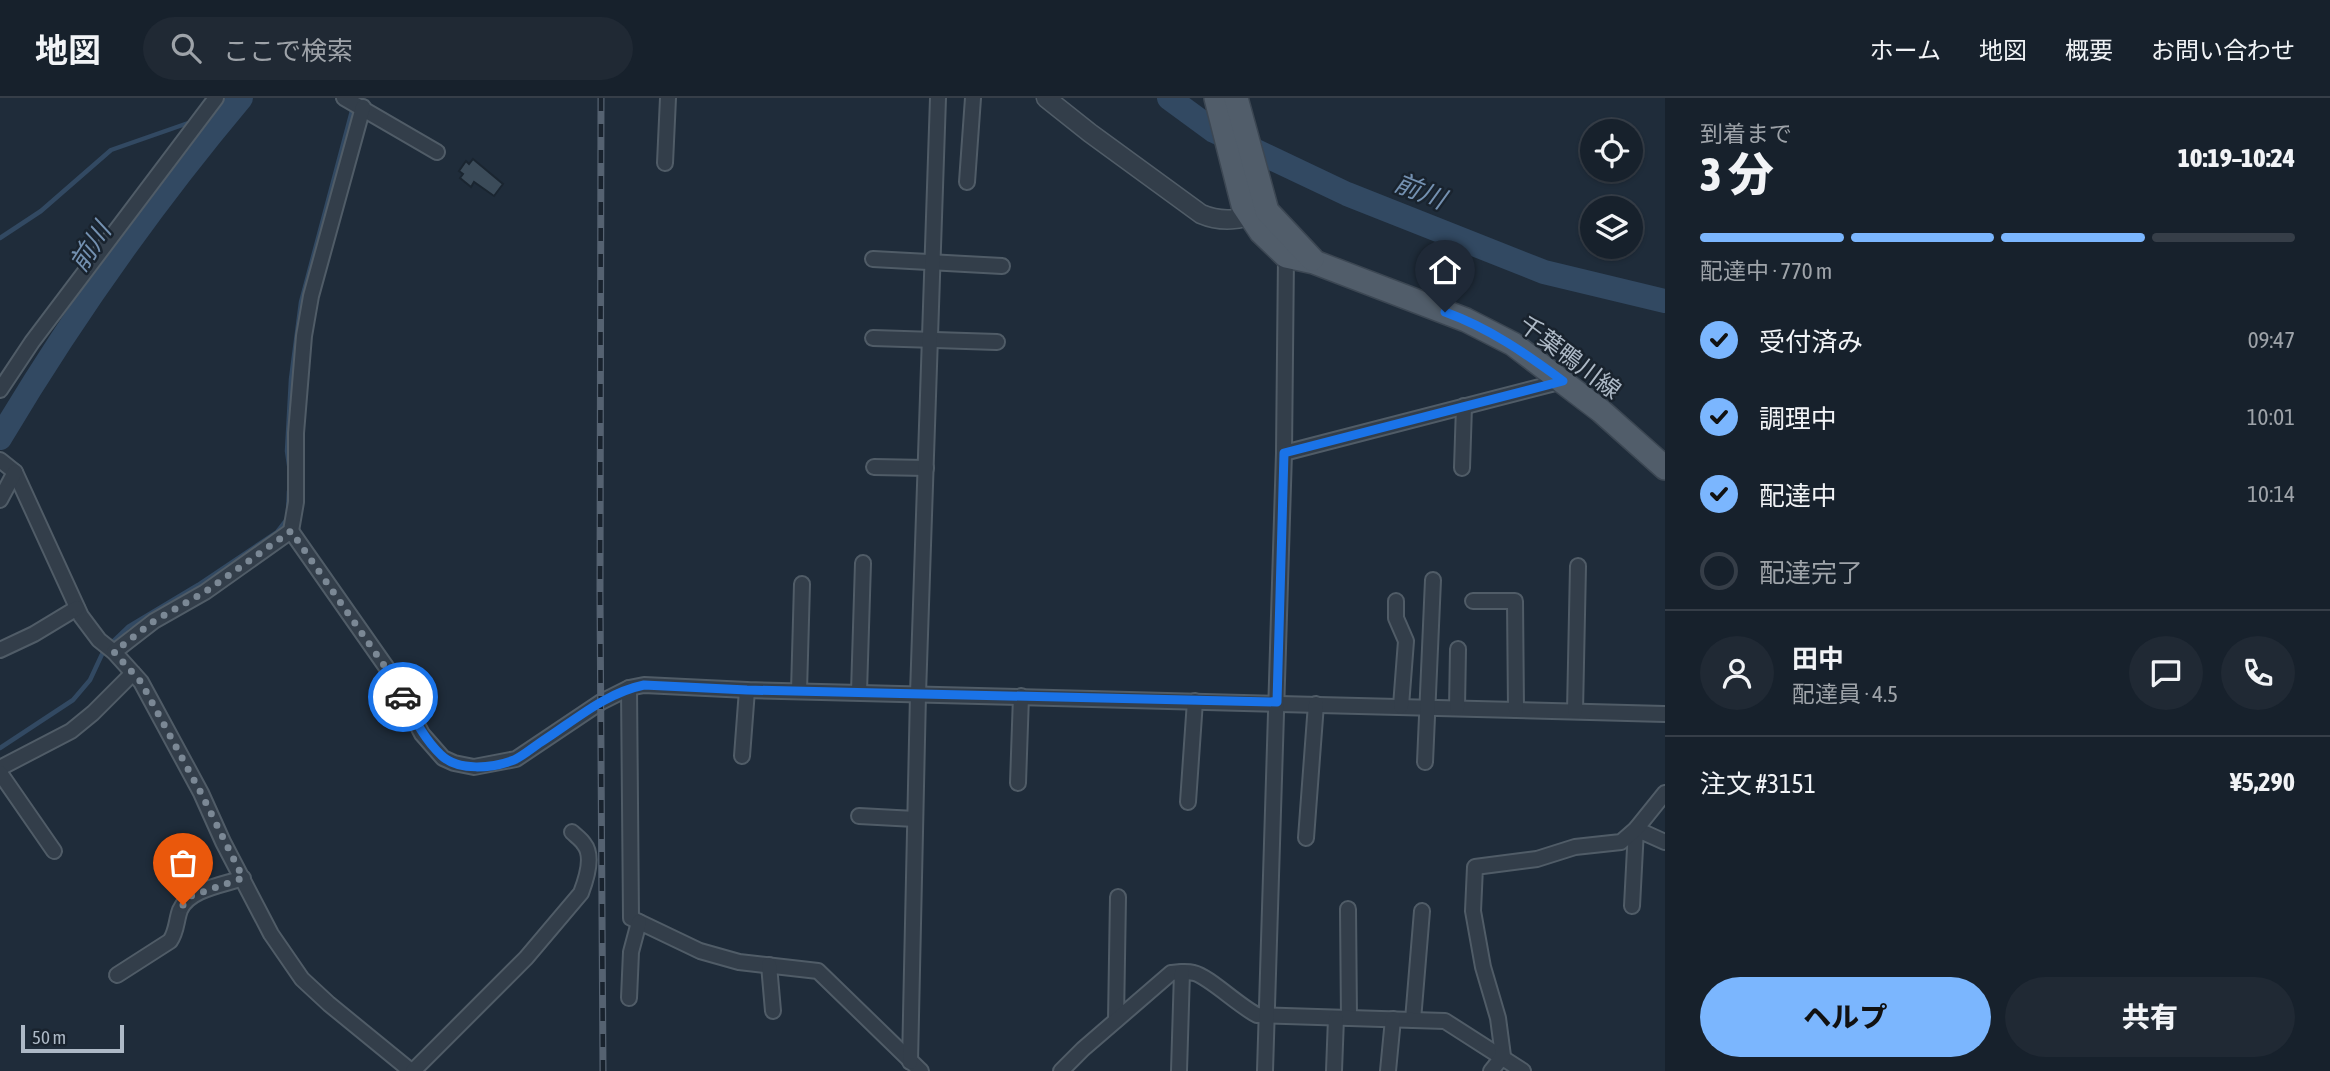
<!DOCTYPE html>
<html lang="ja">
<meta charset="utf-8">
<style>
body{margin:0;font-family:"Asap Condensed","Noto Sans JP",sans-serif;background:#202934;color:#f1f3f6;height:100vh;display:flex;flex-direction:column;font-size:26px;white-space:nowrap}
*{box-sizing:border-box;margin:0}
p{font-size:23px;color:#9ea3a9}
.icon{flex:none;width:38px;height:38px;fill:none;stroke:currentColor;stroke-width:2;stroke-linecap:round;stroke-linejoin:round}
.map{position:relative;flex:1;overflow:hidden}
.sheet{display:flex;flex-direction:column;background:#17212c;width:665px}
.sheet>*{flex:none}
.buttons{position:absolute;left:1580px;top:21px;display:grid;gap:14px}
.buttons a{display:grid;place-items:center;width:63px;height:63px;border-radius:50%;background:#17212c;box-shadow:0 2px 5px #0004,0 0 0 2px #363e48;font-size:35px}
.scale{position:absolute;left:21px;bottom:18px;width:103px;box-sizing:border-box;padding-left:7px;border:4px solid #adb9c6;border-top:0;font-size:19px;line-height:24px;white-space:nowrap;color:#adb9c6;-webkit-text-stroke:5px #19232e;paint-order:stroke}
.pin{position:absolute;display:grid;place-items:center;width:60px;height:60px;color:#fff;margin:-72px -30px;border-radius:50% 50% 50% 0;rotate:-45deg;box-shadow:0 0 7px #0007}
.pin .icon{rotate:45deg}
.courier{position:absolute;display:grid;place-items:center;width:70px;height:70px;margin:-35px;border:5px solid #1a73e8;border-radius:50%;background:#fff;color:#222;box-shadow:0 2px 9px #0007}
.summary em{font-style:normal;font-weight:800}
.summary div{display:flex;flex-direction:column-reverse}
.summary{display:flex;align-items:center;justify-content:space-between;height:119px;padding:0 35px}
h1{font-size:46px;font-weight:800;line-height:52px}
.bar{display:grid;grid-template-columns:repeat(4,1fr);gap:10px 7px;align-content:center;height:84px;padding:0 35px}
.bar i{height:9px;border-radius:5px;background:#363e48}
.bar .current{background:#7bb6fe}
.bar p{grid-column:span 4}
.line{display:flex;align-items:center;gap:18px;padding:0 35px;border-top:2px solid #363e48}
.line div{flex:1}
.round{display:grid;place-items:center;flex:none;width:74px;height:74px;border-radius:37px;background:#202934}
ol{padding:0 35px;list-style:none}
li{display:flex;align-items:center;gap:21px;height:77px}
li p{margin-inline-start:auto}
li .icon{padding:7px;border-radius:50%;background:#7bb6fe;color:#111;stroke-width:4}
li:last-child{color:#9ea3a9}
li i{width:38px;height:38px;border:4px solid #363e48;border-radius:50%}
.primary-button{display:flex;gap:14px;margin-top:auto;padding:14px 35px}
.primary-button a{flex:1;height:80px;border-radius:42px;background:#7bb6fe;color:#111;font-size:28px;font-weight:800;line-height:80px;text-align:center}
.primary-button a+a{background:#202934;color:#f1f3f6}
header{display:flex;align-items:center;gap:42px;box-sizing:border-box;height:98px;padding:0 35px;background:#17212c;border-bottom:2px solid #363e48}
header strong{font-size:33px}
nav{display:flex;gap:38px;margin-inline-start:auto;font-size:24px}
.search{width:490px;height:63px;background:#202934;display:flex;align-items:center;gap:18px;box-sizing:border-box;padding:0 24px;border-radius:38px;color:#9ea3a9;font-size:26px}
main{display:flex;flex:1;min-height:0}
.map>svg:first-child{display:block}
</style>
<header>
<strong>地図</strong>
<div class="search"><svg class="icon" aria-label="search" viewBox="0 0 24 24"><circle cx="10" cy="10" r="6"/><path d="M15 15l6 6"/></svg>ここで検索</div>
<nav><a>ホーム</a><a>地図</a><a>概要</a><a>お問い合わせ</a></nav>
</header>
<main>
<div class="map">
<svg width="1665" height="973" viewBox="0 0 1665 973">
<rect width="100%" height="100%" fill="#1f2c3a"/>
<g fill="none" stroke-linecap="round" stroke-linejoin="round">
<!-- stream -->
<g stroke="#324962" stroke-width="4.5">
<polyline points="209,18 234,9"/>
<polyline points="0,140 41,113 111,52 194,23"/>
<polyline points="290,374 287,353 291,281 301,204 353,9"/>
<polyline points="288,413 289,393"/>
<polyline points="0,650 73,602 90,582 104,552 128,529 198,487 277,434 287,421"/>
</g>
<!-- river -->
<g stroke="#324962" stroke-width="24">
<polyline points="1169,0 1214,33 1347,96 1544,174 1665,203"/>
<path d="M0 340C71 221 152 106 241 0"/>
</g>
</g>
<!-- building -->
<polygon fill="#3b4b59" stroke="#1a2530" stroke-width="2" points="473,61 503,86 494,98 474,84 471,89 460,80 463,76 459,73 466,63 469,66"/>
<g fill="none" stroke-linecap="round" stroke-linejoin="round">
<!-- minor casing -->
<g stroke="#505c67" stroke-width="18">
<g id="minor">
<polyline points="344,0 437,54"/>
<polyline points="665,65 668,0"/>
<polyline points="967,84 973,0"/>
<polyline points="873,161 1002,168"/>
<polyline points="873,240 997,244"/>
<polyline points="0,292 32,244 216,0"/>
<polyline points="1284,355 1563,283"/>
<polyline points="0,362 15,374 81,518 99,542 114,554 141,584 201,695 223,744 271,836 302,881 329,906 411,973"/>
<polyline points="874,369 926,370"/>
<polyline points="1462,370 1464,308"/>
<polyline points="0,402 15,374"/>
<polyline points="291,433 389,573 422,636 443,660 454,665 474,669 516,661 601,604 629,590 644,587 747,592 1665,616"/>
<polyline points="1396,503 1396,520 1406,543 1401,608"/>
<polyline points="1473,503 1515,503 1516,612"/>
<polyline points="0,552 34,536 77,510"/>
<polyline points="114,554 154,523 205,494 291,433 296,404 296,335 304,238 311,198 363,9"/>
<polyline points="629,590 631,820 700,853 739,864 818,873 921,973"/>
<polyline points="799,593 802,486"/>
<polyline points="859,594 863,465"/>
<polyline points="1457,610 1458,551"/>
<polyline points="1575,613 1578,468"/>
<polyline points="742,658 747,592"/>
<polyline points="1425,664 1433,482"/>
<polyline points="0,670 71,633 93,615 133,575"/>
<polyline points="0,675 54,753"/>
<polyline points="1018,685 1021,598"/>
<polyline points="1188,704 1195,603"/>
<polyline points="859,718 915,721"/>
<polyline points="1306,740 1316,606"/>
<polyline points="1632,808 1636,731 1665,744"/>
<polyline points="1348,811 1349,920"/>
<polyline points="769,867 773,913"/>
<path d="M117 877 170 843C177 833 176 823 180 812 189 791 223 787 243 780"/>
<polyline points="629,900 631,854 639,824"/>
<polyline points="1116,922 1118,799"/>
<polyline points="1413,922 1422,813"/>
<polyline points="910,964 918,596 938,0"/>
<path d="M413 973 526 860 581 795C586 782 594 758 584 746 581 741 576 738 572 734"/>
<path d="M1061 973 1083 951 1171 875C1179 874 1186 873 1194 875 1208 878 1239 908 1257 917L1445 923 1523 973"/>
<polyline points="1179,973 1182,874"/>
<polyline points="1265,973 1284,355 1286,158"/>
<polyline points="1334,973 1336,920"/>
<polyline points="1388,973 1393,921"/>
<polyline points="1491,973 1503,958 1498,920 1483,869 1473,813 1475,769 1537,761 1575,749 1621,744 1636,731 1665,695"/>
</g>
</g>
<!-- tertiary casing -->
<g stroke="#505c67" stroke-width="21">
<path id="tertiary" d="M1046 0 1090 35 1201 116C1222 125 1241 122 1261 114"/>
</g>
<!-- primary casing -->
<g stroke="#3c4753" stroke-width="26">
<g id="primary">
<polyline points="1216,0 1243,107 1261,134 1286,158 1314,164 1466,222 1513,246 1601,313 1665,370"/>
<polyline points="1236,0 1267,113 1312,161"/>
</g>
</g>
<!-- minor -->
<use href="#minor" stroke="#333e4a" stroke-width="14"/>
<!-- tertiary -->
<use href="#tertiary" stroke="#333e4a" stroke-width="18"/>
<!-- primary -->
<use href="#primary" stroke="#515d6a" stroke-width="23"/>
<!-- rail casing -->
<g stroke="#556271" stroke-width="7">
<polyline id="rail" points="601,0 600,496 603,973"/>
</g>
<!-- rail -->
<use href="#rail" stroke="#19232e" stroke-width="4.5" stroke-dasharray="13" stroke-linecap="butt"/>
</g>
<g fill="none" stroke-linecap="round" stroke-linejoin="round">
<!-- done -->
<polyline stroke="#7b8895" stroke-width="7" stroke-dasharray="0 12.6" points="183,807 191,798 243,780 201,695 141,584 114,554 154,523 205,494 291,433 388,573 403,599"/>
<!-- route -->
<path stroke="#1a73e8" stroke-width="9" d="M403 599C414 620 424 641 441 657 458 674 493 670 514 662 523 658 532 650 541 644 574 623 605 595 644 587L747 592 1277 604 1284 355 1563 283C1525 255 1489 230 1445 214"/>
</g>
<g text-anchor="middle" dominant-baseline="central" stroke-width="5" stroke-linejoin="round" paint-order="stroke">
<!-- street labels -->
<g font-size="24" fill="#adb9c6" stroke="#19232e">
<text transform="translate(1570 259) rotate(37)">千葉鴨川線</text>
</g>
<!-- water labels -->
<g font-size="26" font-style="italic" fill="#7491b1" stroke="#19232e">
<text transform="translate(1420 93) rotate(22)">前川</text>
<text transform="translate(90 149) rotate(-57)">前川</text>
</g>
</g>
</svg>
<div class="buttons">
<a><svg class="icon" aria-label="locate" viewBox="0 0 24 24"><circle cx="12" cy="12" r="6"/><path d="M12 2v4M12 18v4M2 12h4M18 12h4"/></svg></a>
<a><svg class="icon" aria-label="layers" viewBox="0 0 24 24"><path d="M12 4l9 5-9 5-9-5zM3 14l9 5 9-5"/></svg></a>
</div>
<div class="scale">50 m</div>
<div class="pin" style="left:183px;top:807px;background:#ea580c"><svg class="icon" aria-label="bag" viewBox="0 0 24 24"><path d="M5 8h14l-1 12H6zM9 8a3 3 0 0 1 6 0"/></svg></div>
<div class="pin" style="left:1445px;top:214px;background:#1f2937"><svg class="icon" aria-label="home" viewBox="0 0 24 24"><path d="M3 11l9-7 9 7M6 9v11h12V9"/></svg></div>
<div class="courier" style="left:403px;top:599px"><svg class="icon" aria-label="car" viewBox="0 0 24 24"><path d="M5 17H2v-5l4-1 3-4h7l3 4 3 1v5h-3M9 17h6M6 11h13"/><circle cx="7" cy="17" r="2"/><circle cx="17" cy="17" r="2"/></svg></div>
</div>
<section class="sheet">
<div class="summary"><div><h1>3 分</h1><p>到着まで</p></div><em>10:19–10:24</em></div>
<div class="bar"><i class="current"></i><i class="current"></i><i class="current"></i><i></i><p>配達中 · 770 m</p></div>
<ol>
<li><svg class="icon" aria-label="check" viewBox="0 0 24 24"><path d="M5 12l5 5 9-10"/></svg>受付済み<p>09:47</p></li>
<li><svg class="icon" aria-label="check" viewBox="0 0 24 24"><path d="M5 12l5 5 9-10"/></svg>調理中<p>10:01</p></li>
<li><svg class="icon" aria-label="check" viewBox="0 0 24 24"><path d="M5 12l5 5 9-10"/></svg>配達中<p>10:14</p></li>
<li><i></i>配達完了</li>
</ol>
<div class="line" style="height:126px"><a class="round"><svg class="icon" aria-label="person" viewBox="0 0 24 24"><circle cx="12" cy="8" r="4"/><path d="M4 21q1-7 8-7t8 7"/></svg></a><div><b>田中</b><p>配達員 · 4.5</p></div><a class="round"><svg class="icon" aria-label="chat" viewBox="0 0 24 24"><path d="M4 5h16v11H9l-5 4z"/></svg></a><a class="round"><svg class="icon" aria-label="phone" viewBox="0 0 24 24"><path d="M5 4h4l2 5-3 2q2 4 5 5l2-3 5 2v4C11 20 4 13 5 4z"/></svg></a></div>
<div class="line" style="height:91px"><div>注文 #3151</div><b>¥5,290</b></div>
<div class="primary-button"><a>ヘルプ</a><a>共有</a></div>
</section>
</main>
